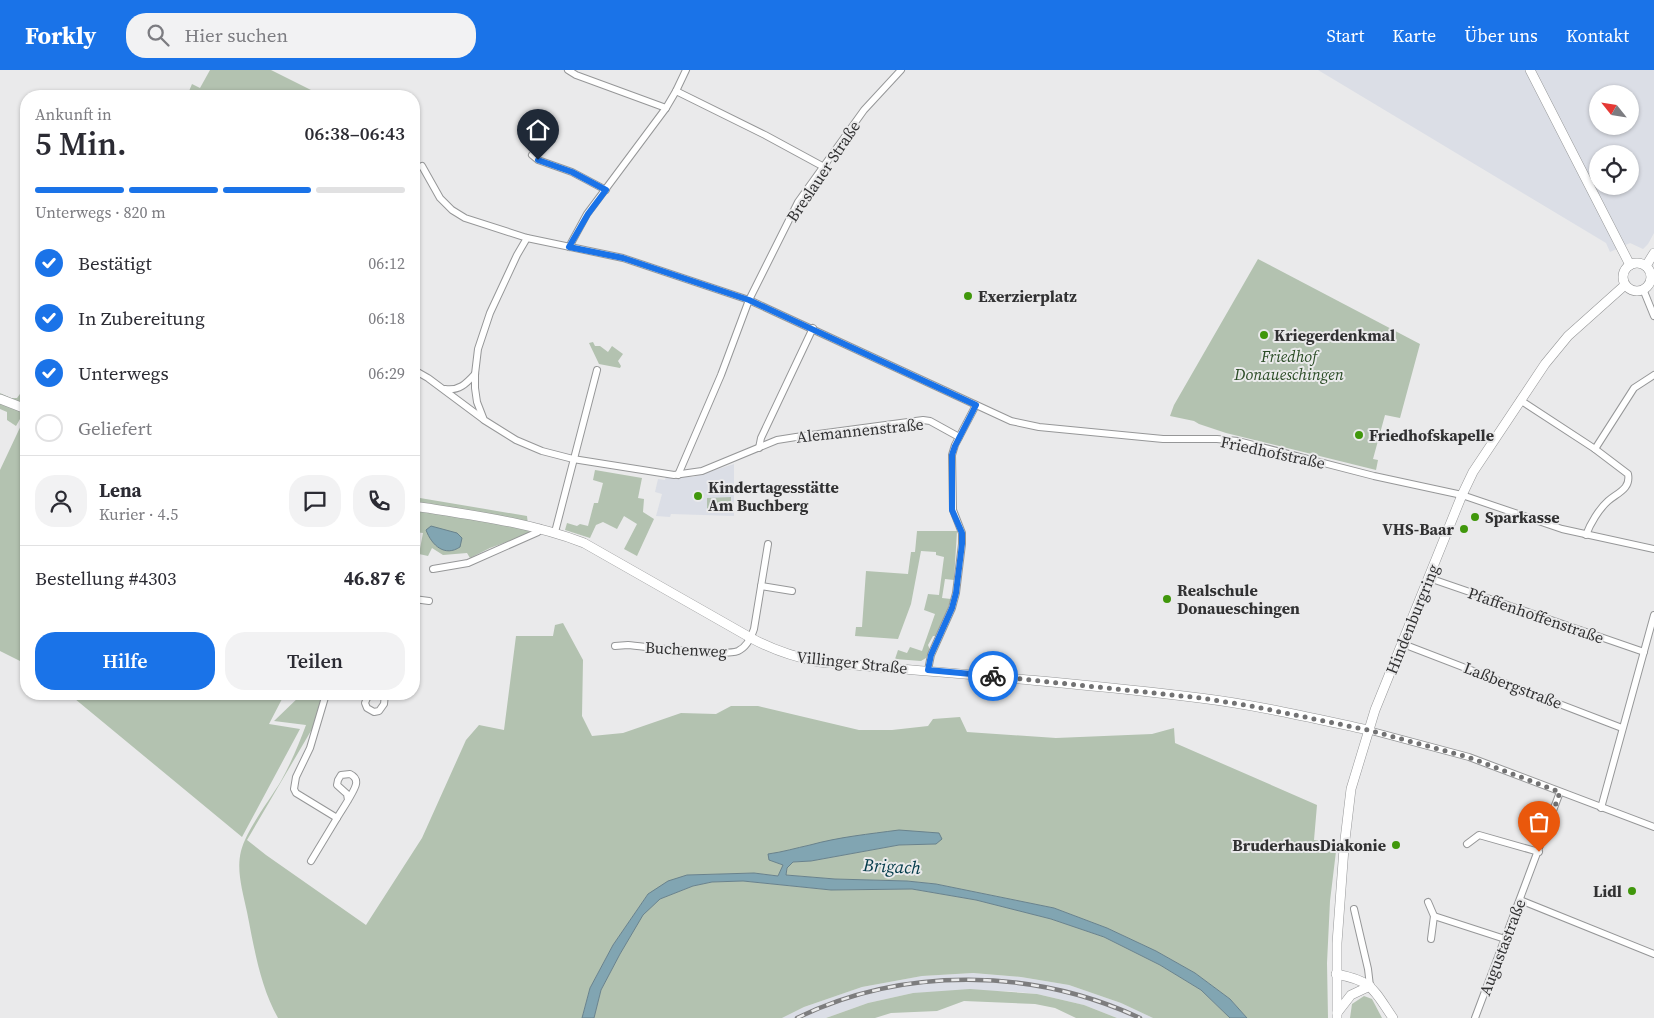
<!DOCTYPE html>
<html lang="de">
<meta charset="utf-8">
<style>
body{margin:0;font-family:"Source Serif 4",serif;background:#f2f2f3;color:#2b2b33;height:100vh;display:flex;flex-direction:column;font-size:19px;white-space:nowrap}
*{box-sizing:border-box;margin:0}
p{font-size:16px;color:#7c7c81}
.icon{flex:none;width:28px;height:28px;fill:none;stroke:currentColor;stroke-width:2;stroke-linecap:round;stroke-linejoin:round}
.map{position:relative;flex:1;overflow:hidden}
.side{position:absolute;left:20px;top:20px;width:400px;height:610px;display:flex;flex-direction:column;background:#fff;border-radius:20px;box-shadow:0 1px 4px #0004}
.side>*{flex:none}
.needle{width:32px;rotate:300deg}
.tools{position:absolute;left:1589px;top:15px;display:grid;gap:10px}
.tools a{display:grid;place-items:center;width:50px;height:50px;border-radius:50%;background:#fff;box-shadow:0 1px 4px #0004;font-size:25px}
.pin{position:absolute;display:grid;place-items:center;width:42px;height:42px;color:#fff;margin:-51px -21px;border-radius:50% 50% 50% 0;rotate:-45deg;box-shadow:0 0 5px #0007}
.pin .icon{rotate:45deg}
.courier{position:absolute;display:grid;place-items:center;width:50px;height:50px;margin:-25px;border:4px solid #1a73e8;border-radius:50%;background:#fff;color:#222;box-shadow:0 1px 6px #0007}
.head em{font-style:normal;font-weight:600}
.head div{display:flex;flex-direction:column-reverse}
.head{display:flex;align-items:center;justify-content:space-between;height:85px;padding:0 15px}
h1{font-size:32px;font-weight:600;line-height:38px}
.bar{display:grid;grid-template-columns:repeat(4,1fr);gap:8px 5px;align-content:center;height:60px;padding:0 15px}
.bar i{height:6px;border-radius:4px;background:#e1e1e2}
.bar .on{background:#1a73e8}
.bar p{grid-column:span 4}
.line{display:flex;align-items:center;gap:12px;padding:0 15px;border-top:1px solid #e1e1e2}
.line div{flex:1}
.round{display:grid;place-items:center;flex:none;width:52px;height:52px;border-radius:20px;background:#f2f2f3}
ol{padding:0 15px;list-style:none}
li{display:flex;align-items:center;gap:15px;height:55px}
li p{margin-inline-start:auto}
li .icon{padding:5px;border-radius:50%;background:#1a73e8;color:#fff;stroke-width:4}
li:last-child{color:#7c7c81}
li i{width:28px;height:28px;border:2px solid #e1e1e2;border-radius:50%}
.cta{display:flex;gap:10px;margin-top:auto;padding:10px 15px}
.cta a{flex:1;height:58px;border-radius:20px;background:#1a73e8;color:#fff;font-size:20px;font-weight:600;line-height:58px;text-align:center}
.cta a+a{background:#f2f2f3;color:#2b2b33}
header{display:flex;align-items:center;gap:30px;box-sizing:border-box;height:70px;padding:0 25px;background:#1a73e8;color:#fff}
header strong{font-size:24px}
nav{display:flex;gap:28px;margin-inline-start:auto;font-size:18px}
.search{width:350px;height:45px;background:#f2f2f3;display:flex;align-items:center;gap:12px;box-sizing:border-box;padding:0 18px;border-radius:20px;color:#7c7c81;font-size:19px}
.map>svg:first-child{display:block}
</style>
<header>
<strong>Forkly</strong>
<div class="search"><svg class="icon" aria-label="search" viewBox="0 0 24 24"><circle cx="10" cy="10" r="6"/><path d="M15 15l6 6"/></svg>Hier suchen</div>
<nav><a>Start</a><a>Karte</a><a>Über uns</a><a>Kontakt</a></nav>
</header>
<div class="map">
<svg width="1654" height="948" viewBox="0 0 1654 948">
<rect width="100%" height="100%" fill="#eaeaeb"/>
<!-- built -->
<g fill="#dbdee6" fill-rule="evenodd">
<path d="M1318 0H1654V163L1648 174 1643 179 1630 173 1610 182 1606 173ZM1598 24H1630V56H1598ZM1598 84H1630V116H1598Z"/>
<polygon points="734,394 734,446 671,444 670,447 656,446 662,424 655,422 658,409 665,410 666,406 693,407"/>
<polygon points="973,903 1021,907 1069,915 1121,933 1153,948 1117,948 1084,935 1037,924 1008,921 913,923 868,933 826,948 782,948 804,937 862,917 922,906"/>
</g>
<!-- green -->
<g fill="#b3c2b0">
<polygon points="210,0 271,0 319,24 318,26 187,26 192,14 200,18"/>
<polygon points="1258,189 1420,274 1400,348 1385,345 1373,389 1378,390 1376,400 1226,363 1199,354 1194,351 1170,346 1174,335"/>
<polygon points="593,272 595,276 600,276 608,282 612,276 623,284 618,291 621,296 620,298 599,294 589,273"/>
<polygon points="25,317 26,317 26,594 0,581 0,400 24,349 20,349 16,356 7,350 7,342 0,339 0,323 11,328 17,328"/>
<polygon points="595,400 642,408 638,428 644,429 643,442 654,449 637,486 624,479 637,454 624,446 617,459 603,452 596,455 590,468 565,460 567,453 577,456 580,454 588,456 594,433 598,433 603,413 593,410"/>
<polygon points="414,427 527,446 529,464 490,478 470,488 467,483 443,485 432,478 428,486 419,484 423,463 414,462"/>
<polygon points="731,427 731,439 728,439 727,443 707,443 707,428"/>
<polygon points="917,461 957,461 954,510 945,509 942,528 951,529 938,566 933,566 928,575 930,580 926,588 921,591 895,589 898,580 907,583 910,577 922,581 935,544 924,540 928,524 939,525 944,487 936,485 936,482 921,481 911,534 898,569 855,566 856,557 862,557 866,501 908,504 911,482 915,482"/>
<path d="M563 553 583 590 582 646 592 666 623 663 681 643 716 644 731 636H758L859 660H892L928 656 933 649 960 647 967 662 1056 668 1152 664 1174 658 1175 673 1317 735 1314 770 1337 773 1330 831 1327 893 1328 948H1247L1230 929 1195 903 1156 881 1107 858 1054 838 936 814 907 811 835 809 786 805 787 798 793 792 811 791 899 775 936 774 809 775 786 782 769 784V790L783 795 778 806 754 803 687 805 648 824 613 875 590 918 582 948H278C260 916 254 877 247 842 243 822 236 801 241 781 247 759 269 731 281 711 291 693 299 674 306 655L274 651 302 624H323L315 654 247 770 266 785 366 855 422 768 466 670 479 655 504 660 516 566H553L555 555Z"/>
<polygon points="69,624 288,624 282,629 269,654 300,659 242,767"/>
<polygon points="743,811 831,820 912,819 976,830 1051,849 1104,867 1160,895 1201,920 1230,948 1153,948 1121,933 1069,915 1021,907 973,903 922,906 862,917 804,937 782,948 594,948 601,920 620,884 643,844 660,829 693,816 712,812"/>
<polygon points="970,919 1037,924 1084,935 1117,948 1076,948 1055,938 1035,934 964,931 937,941 891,943 875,948 826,948 868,933 913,923"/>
<polygon points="1364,926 1372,929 1382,948 1350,948 1352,934"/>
</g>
<!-- water -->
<g fill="#81a5b2" stroke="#69828c">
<path d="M431 456 457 463 462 468 460 477C445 487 432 476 426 460Z"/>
<path d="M899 760 939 763 942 769 936 774 899 775 811 791 793 792 787 798 786 805 835 809 907 811 936 814 1054 838 1107 858 1156 881 1195 903 1230 929 1247 948H1230L1201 920 1160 895 1104 867 1051 849 976 830 912 819 831 820 743 811 712 812 693 816 660 829 643 845 620 884 601 920 594 948H582L590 918 613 875 648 824 668 811 687 805 754 803 778 806 783 795 769 790 768 784C783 782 796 778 810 775 839 767 869 764 899 760Z"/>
</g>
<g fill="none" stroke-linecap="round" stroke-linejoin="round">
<!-- street casing -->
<g stroke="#969798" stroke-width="8">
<g id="street">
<polyline points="568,0 576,5 666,38"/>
<polyline points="676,21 765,65 824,97"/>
<polyline points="532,85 538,90 572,102 606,120"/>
<polyline points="422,96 440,128 452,140 465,148 527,168 623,188 749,230 1011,351 1039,357 1163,369 1217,369 1238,371 1374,406 1462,425 1562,459 1654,479"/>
<polyline points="527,168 517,185 490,243 478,279 475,304 475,318 477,332 484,350 516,370 542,381 573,389 674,405 702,401 777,370 796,367 923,350 930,351 959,367"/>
<polyline points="569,177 587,144 666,38 676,21 686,0"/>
<polyline points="1643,219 1654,246"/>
<polyline points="414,300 428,308 483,349"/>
<path d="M445 319C459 321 466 314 475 304"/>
<path d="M1520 330 1595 379 1628 404C1631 419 1617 423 1608 431 1599 439 1590 454 1586 465"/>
<polyline points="759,378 761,368 813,258"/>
<polyline points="1595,379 1634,318 1654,305"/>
<polyline points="678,405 721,305 749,230 798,132 864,40 901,0"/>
<polyline points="555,462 597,300"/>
<polyline points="433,499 468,493 538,462 540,458"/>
<polyline points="1429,508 1644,582"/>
<polyline points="761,516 792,521"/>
<polyline points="414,529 429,531"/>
<polyline points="1403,574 1622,658"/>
<path d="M615 576 628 575C650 577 723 587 738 581 747 577 751 568 754 559L768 474"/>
<polyline points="928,600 931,585 952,538 956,523 962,474 962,463 953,440 952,385 955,375 976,335"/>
<path d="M326 624 310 678 296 707 294 719 296 723 337 748C341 741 355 721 356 714 357 709 354 706 350 704L341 705 338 710 337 715 347 724 348 730"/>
<polyline points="373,624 367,628 365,633 367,638 374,642 379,641 384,634 385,624"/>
<polyline points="1368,660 1469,687 1654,757"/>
<polyline points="1601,738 1654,545"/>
<polyline points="1467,774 1479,765 1539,782"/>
<polyline points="311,791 337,748"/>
<polyline points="1520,830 1654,884"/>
<polyline points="1428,832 1434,846 1431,869"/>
<polyline points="1354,839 1368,899 1370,916"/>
<polyline points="1434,846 1505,869"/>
<polyline points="1475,948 1560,722"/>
</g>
</g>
<!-- secondary casing -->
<g stroke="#969798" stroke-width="10">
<g id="secondary">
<polyline points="1530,0 1630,195"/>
<circle cx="1637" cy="207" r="14"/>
<polyline points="1646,196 1654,183"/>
<polyline points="0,329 26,339"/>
<path d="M414 436C471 445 529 452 584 473L751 568C773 580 794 587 819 592 946 603 1073 612 1200 628 1257 635 1312 648 1368 660"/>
<path d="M1336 904C1373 911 1373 919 1393 948"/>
<polyline points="1337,943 1351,925 1370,916"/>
<polyline points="1337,948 1337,873 1344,778 1351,719 1375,640 1462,425 1473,402 1545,294 1568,266 1625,215"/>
</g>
</g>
<!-- street -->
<use href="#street" stroke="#fff" stroke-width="6"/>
<!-- secondary -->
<use href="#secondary" stroke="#fff" stroke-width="9"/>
<!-- rail casing -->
<g stroke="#7d7d7e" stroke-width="4.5">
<path id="rail" d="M797 948C904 896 1033 898 1140 948"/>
</g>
<!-- rail -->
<use href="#rail" stroke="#eaeaeb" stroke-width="2.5" stroke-dasharray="8" stroke-linecap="butt"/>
</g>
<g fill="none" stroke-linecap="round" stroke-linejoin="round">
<!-- done -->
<polyline stroke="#727273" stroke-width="5" stroke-dasharray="0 9" points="993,606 1201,628 1251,636 1368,660 1468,687 1560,722 1539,782"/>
<!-- route -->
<polyline stroke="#1a73e8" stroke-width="6" points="538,90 572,102 606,120 588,144 569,177 623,188 749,230 976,335 955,376 952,385 952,440 962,463 962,474 956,523 952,538 931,585 928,600 993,606"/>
</g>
<!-- markers -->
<g fill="#40970b" stroke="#eaeaeb" stroke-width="2">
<circle cx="968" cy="226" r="5"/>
<circle cx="1264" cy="265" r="5"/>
<circle cx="1359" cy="365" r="5"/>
<circle cx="698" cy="426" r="5"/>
<circle cx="1475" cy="447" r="5"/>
<circle cx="1464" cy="459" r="5"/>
<circle cx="1167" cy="529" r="5"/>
<circle cx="1396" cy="775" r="5"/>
<circle cx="1632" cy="821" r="5"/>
</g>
<g text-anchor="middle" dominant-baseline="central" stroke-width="4" stroke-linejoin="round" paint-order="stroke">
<!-- street labels -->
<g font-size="16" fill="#313132" stroke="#eaeaeb">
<text transform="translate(823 101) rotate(-56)">Breslauer Straße</text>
<text transform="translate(860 360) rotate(-6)">Alemannenstraße</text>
<text transform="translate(1273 382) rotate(12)">Friedhofstraße</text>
<text transform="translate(1536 545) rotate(19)">Pfaffenhoffenstraße</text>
<text transform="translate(1412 549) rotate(-68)">Hindenburgring</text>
<text transform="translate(686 579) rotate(3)">Buchenweg</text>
<text transform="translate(852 592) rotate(6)">Villinger Straße</text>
<text transform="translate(1513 615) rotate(21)">Laßbergstraße</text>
<text transform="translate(1502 877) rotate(-69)">Augustastraße</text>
</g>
<!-- poi labels -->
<g font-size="16" font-weight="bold" fill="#313132" stroke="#eaeaeb" text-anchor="start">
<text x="978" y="226">Exerzierplatz</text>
<text x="1274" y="265">Kriegerdenkmal</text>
<text x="1369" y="365">Friedhofskapelle</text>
<text x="708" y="417">Kindertagesstätte<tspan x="708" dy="18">Am Buchberg</tspan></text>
<text x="1485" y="447">Sparkasse</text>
<text x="1454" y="459" text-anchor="end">VHS-Baar</text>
<text x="1177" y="520">Realschule<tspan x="1177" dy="18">Donaueschingen</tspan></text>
<text x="1386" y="775" text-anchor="end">BruderhausDiakonie</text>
<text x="1622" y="821" text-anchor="end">Lidl</text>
</g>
<!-- park labels -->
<g font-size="16" font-style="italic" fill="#2b4c26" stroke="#eaeaeb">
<text x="1289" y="286">Friedhof<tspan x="1289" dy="18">Donaueschingen</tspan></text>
</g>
<!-- water labels -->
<g font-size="18" font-style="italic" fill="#003948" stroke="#eaeaeb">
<text transform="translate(892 796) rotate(3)">Brigach</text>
</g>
</g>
</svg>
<div class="tools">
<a><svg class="needle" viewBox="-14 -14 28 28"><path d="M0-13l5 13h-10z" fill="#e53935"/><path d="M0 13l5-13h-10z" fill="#7c7c81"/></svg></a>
<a><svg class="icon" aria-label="locate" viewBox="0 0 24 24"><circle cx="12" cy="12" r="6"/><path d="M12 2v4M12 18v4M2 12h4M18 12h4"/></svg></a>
</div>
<div class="pin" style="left:1539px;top:782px;background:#ea580c"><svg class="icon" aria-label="bag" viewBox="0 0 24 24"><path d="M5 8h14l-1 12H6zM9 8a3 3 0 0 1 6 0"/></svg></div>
<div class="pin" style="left:538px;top:90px;background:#1f2937"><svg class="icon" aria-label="home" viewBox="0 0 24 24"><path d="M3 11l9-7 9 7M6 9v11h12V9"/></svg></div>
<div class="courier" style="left:993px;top:606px"><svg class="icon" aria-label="bike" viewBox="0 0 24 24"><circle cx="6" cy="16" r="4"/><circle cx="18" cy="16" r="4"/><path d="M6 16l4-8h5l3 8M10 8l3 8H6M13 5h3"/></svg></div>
<section class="side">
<div class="head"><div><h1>5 Min.</h1><p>Ankunft in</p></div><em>06:38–06:43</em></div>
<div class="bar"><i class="on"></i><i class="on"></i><i class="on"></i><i></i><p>Unterwegs · 820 m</p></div>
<ol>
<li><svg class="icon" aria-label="check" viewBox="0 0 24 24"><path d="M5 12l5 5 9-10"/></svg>Bestätigt<p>06:12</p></li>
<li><svg class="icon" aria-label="check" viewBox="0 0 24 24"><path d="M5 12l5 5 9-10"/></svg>In Zubereitung<p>06:18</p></li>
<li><svg class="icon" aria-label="check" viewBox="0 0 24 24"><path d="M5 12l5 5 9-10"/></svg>Unterwegs<p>06:29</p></li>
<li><i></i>Geliefert</li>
</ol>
<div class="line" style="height:90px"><a class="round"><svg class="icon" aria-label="person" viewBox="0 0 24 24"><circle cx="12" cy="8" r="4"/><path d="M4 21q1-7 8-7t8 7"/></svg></a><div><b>Lena</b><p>Kurier · 4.5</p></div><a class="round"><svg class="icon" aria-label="chat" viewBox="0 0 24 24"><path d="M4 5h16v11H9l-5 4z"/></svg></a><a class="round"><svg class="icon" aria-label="phone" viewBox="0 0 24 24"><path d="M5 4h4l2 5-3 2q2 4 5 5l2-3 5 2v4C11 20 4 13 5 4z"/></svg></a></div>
<div class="line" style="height:65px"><div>Bestellung #4303</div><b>46.87 €</b></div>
<div class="cta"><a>Hilfe</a><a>Teilen</a></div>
</section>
</div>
